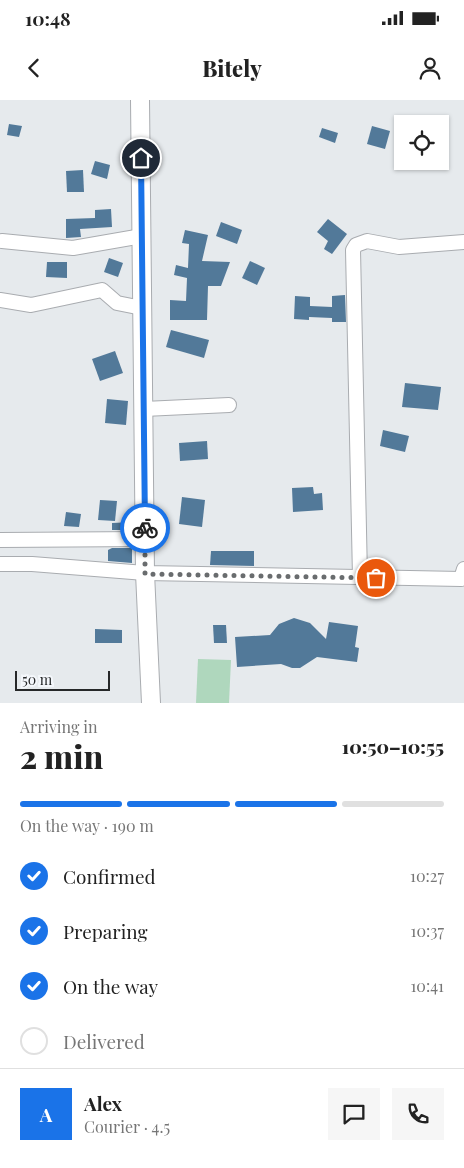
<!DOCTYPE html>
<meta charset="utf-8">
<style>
body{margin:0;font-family:"Playfair Display",serif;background:#f6f6f6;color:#222;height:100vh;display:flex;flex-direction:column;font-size:19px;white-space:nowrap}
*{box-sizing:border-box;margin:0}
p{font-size:16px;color:#767676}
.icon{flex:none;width:28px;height:28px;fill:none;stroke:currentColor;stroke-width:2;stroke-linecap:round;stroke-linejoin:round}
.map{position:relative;height:603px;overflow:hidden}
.sheet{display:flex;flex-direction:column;background:#fff;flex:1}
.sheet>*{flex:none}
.buttons{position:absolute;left:394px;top:15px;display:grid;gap:10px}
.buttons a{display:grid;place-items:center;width:55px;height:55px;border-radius:0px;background:#fff;box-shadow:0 1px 4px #0004;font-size:25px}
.scale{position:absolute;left:15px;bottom:12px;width:95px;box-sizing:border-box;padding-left:5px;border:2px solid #262829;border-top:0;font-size:14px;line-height:18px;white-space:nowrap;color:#262829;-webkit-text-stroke:4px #f4f7fb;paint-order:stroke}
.pin{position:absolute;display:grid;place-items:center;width:42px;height:42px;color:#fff;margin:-21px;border:2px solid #fff;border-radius:50%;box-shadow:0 1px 5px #0007}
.courier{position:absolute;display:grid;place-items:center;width:50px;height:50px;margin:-25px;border:4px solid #1a73e8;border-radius:50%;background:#fff;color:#222;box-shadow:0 1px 6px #0007}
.head em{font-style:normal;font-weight:800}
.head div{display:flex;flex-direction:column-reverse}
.head{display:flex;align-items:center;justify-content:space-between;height:85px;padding:0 20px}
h1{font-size:32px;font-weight:800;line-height:38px}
.bar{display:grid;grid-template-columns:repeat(4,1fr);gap:8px 5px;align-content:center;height:60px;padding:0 20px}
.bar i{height:6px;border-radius:4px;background:#e0e0e0}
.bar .current{background:#1a73e8}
.bar p{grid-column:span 4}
.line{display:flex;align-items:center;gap:12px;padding:0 20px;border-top:1px solid #e0e0e0}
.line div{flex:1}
.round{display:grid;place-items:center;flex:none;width:52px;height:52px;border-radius:0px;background:#f6f6f6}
ol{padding:0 20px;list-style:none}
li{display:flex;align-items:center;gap:15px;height:55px}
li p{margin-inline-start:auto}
li .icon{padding:5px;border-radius:50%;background:#1a73e8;color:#fff;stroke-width:4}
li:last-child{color:#767676}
li i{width:28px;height:28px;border:2px solid #e0e0e0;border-radius:50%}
.status{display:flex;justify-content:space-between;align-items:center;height:35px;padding:0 25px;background:#fff;direction:ltr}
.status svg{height:14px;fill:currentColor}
header{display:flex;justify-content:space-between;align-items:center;height:65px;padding:0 20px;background:#fff;font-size:22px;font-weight:800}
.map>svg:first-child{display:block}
</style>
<div class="status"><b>10:48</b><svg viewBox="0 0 49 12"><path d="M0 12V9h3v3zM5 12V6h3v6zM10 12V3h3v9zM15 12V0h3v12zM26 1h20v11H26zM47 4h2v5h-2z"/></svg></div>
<header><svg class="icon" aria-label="back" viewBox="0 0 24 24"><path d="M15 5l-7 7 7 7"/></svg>Bitely<svg class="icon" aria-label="person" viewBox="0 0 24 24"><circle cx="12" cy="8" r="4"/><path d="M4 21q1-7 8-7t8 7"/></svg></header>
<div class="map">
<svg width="464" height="603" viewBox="0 0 464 603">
<rect width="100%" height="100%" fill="#e6eaed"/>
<!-- green -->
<polygon fill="#afd7bd" points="198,559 231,560 229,603 196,603"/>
<!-- building -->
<g fill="#527999">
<polygon points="9,24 22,26 19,37 7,35"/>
<polygon points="372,26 390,31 385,49 367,44"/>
<polygon points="322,28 338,33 335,43 319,37"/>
<polygon points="95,61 110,65 107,79 91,74"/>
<polygon points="83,70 84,92 67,92 66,71"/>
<polygon points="111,109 112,127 80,129 81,137 66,138 66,119 95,118 95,110"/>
<polygon points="328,119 347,134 332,154 324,149 328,141 317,132"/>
<polygon points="221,122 242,130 237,144 216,136"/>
<polygon points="185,130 208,135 202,161 230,162 221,186 208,186 207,220 170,220 170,200 186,201 187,178 174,175 176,165 188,168 189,144 182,143"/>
<polygon points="109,158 123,163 118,177 104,172"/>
<polygon points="250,161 265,168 257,185 242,178"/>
<polygon points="47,162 67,162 67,178 46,177"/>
<polygon points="345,195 346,222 332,222 332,218 309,217 309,220 294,219 295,196 310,197 310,206 332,207 332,196"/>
<polygon points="171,230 209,240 204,258 166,247"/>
<polygon points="115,251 123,273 100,281 92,259"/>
<polygon points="405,283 441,287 438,310 402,307"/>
<polygon points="107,299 128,301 126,325 105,323"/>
<polygon points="383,330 409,336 405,352 380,346"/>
<polygon points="207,341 208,359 180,361 179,343"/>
<polygon points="313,387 314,394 322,393 323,410 293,412 292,388"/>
<polygon points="182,397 205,400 202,427 179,424"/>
<polygon points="100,400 117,401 115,421 98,420"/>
<polygon points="66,412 81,414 79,427 64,426"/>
<polygon points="134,422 134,430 112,430 112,423"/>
<polygon points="112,448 132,448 132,463 108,461 108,450"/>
<polygon points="211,451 254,451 254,466 210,465"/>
<polygon points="294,518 310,523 326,539 329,522 358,526 355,547 359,548 357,562 317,557 300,568 292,568 281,564 237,567 235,537 270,535 279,524"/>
<polygon points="213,525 226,525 227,543 214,543"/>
<polygon points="95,529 122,530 122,543 95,543"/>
</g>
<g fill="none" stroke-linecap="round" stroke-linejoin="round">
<!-- minor casing -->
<g stroke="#a9acb0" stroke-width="16">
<g id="minor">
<polyline points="2,141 73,148 142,136"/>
<polyline points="0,200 31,205 102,190 117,203 142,208"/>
<polyline points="144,309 229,305"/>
<polyline points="0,440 145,439"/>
<polyline points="0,464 32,464 145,473 461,479 464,469"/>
<polyline points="360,477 353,150 356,145 367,141 399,147 464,142"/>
</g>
</g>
<!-- major casing -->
<g stroke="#a9acb0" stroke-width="20">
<polyline id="major" points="140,0 145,473 151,603"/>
</g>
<!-- minor -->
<use href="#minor" stroke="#fff" stroke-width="14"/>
<!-- major -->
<use href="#major" stroke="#fff" stroke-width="18"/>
</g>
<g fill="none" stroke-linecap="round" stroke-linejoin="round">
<!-- done -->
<polyline stroke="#696c6e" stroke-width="5" stroke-dasharray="0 9" points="145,428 145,474 376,478"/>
<!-- route -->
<polyline stroke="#1a73e8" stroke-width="6" points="141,58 145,428"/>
</g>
</svg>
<div class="buttons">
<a><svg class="icon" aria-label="locate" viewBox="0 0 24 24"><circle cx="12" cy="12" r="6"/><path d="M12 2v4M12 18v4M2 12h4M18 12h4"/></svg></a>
</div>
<div class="scale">50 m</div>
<div class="pin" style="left:376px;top:478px;background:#ea580c"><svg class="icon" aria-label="bag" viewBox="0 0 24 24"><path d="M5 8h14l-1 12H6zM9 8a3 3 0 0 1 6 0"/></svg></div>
<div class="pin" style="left:141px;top:58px;background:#1f2937"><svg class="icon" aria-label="home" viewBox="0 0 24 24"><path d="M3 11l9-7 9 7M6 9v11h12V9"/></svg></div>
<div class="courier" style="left:145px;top:428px"><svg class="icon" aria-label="bike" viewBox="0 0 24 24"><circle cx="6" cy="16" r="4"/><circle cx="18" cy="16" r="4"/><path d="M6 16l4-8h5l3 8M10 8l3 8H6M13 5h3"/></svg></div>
</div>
<section class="sheet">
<div class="head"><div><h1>2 min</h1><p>Arriving in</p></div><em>10:50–10:55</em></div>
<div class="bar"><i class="current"></i><i class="current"></i><i class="current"></i><i></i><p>On the way · 190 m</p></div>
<ol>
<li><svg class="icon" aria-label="check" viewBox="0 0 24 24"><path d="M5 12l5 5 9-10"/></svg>Confirmed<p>10:27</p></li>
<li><svg class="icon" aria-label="check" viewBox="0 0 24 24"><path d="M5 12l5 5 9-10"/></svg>Preparing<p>10:37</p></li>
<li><svg class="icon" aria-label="check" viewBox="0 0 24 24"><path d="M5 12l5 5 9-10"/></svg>On the way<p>10:41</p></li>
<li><i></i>Delivered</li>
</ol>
<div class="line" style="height:90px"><b class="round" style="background:#1a73e8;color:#fff">A</b><div><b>Alex</b><p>Courier · 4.5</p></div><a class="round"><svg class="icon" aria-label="chat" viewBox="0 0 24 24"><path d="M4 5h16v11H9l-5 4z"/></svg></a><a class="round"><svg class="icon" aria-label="phone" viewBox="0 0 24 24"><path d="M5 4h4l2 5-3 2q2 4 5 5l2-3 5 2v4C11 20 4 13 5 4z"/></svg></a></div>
</section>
